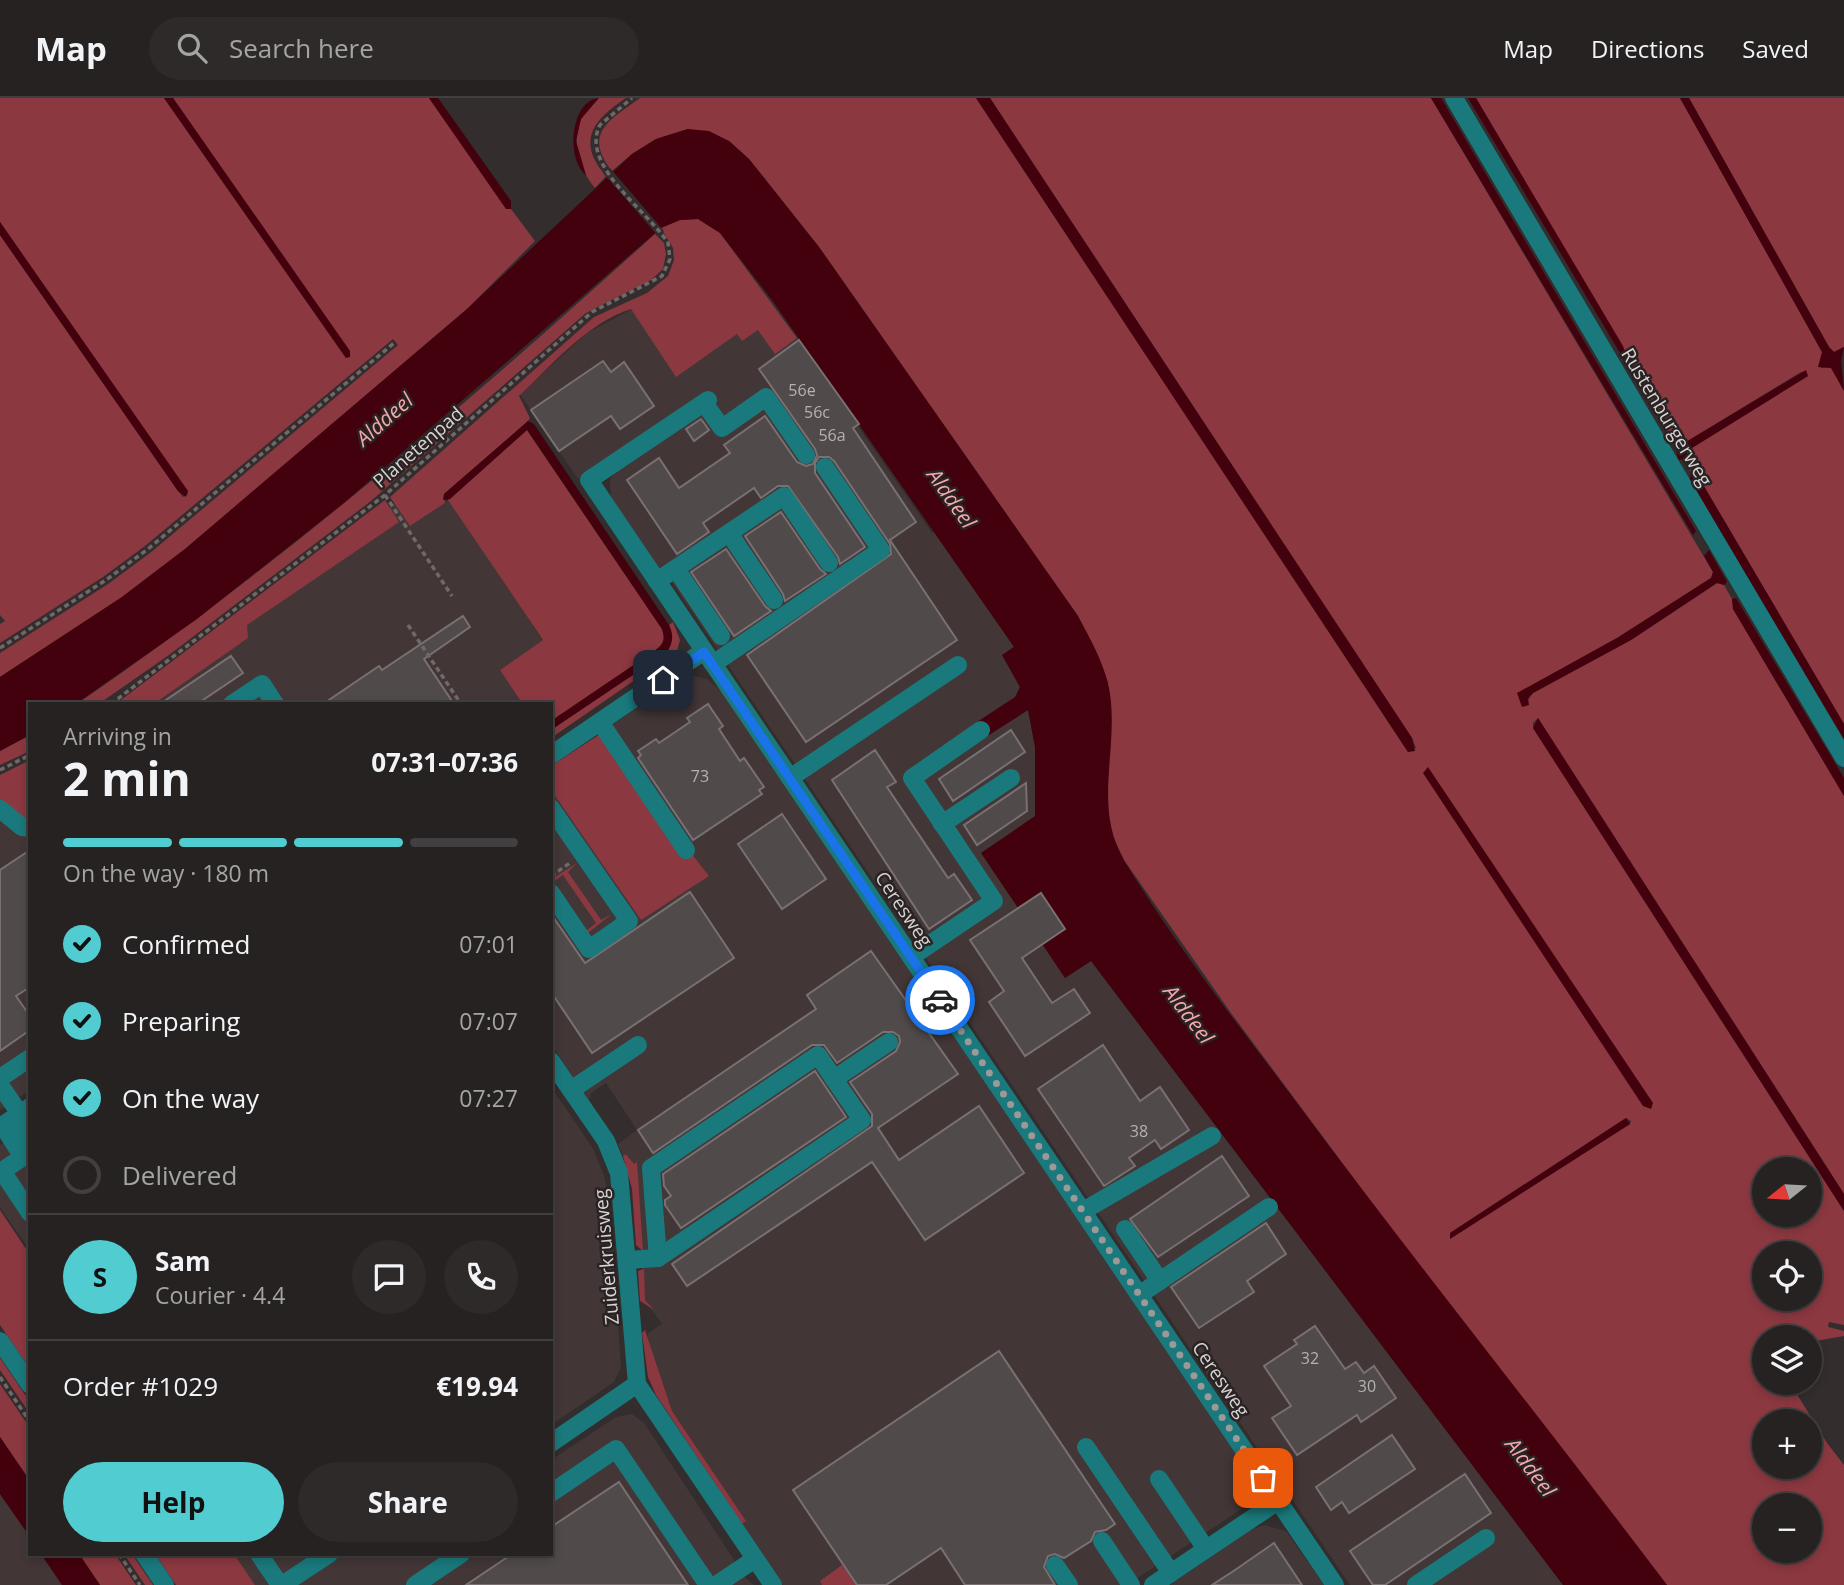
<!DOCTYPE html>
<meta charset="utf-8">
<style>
body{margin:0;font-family:"Open Sans",sans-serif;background:#2e2a2a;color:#f1f3f6;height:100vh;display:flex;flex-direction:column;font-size:26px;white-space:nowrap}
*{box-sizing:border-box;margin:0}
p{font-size:23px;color:#a4a4a5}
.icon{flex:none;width:38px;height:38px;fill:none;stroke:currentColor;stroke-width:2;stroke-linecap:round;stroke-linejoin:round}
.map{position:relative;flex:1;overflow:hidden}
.sheet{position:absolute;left:28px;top:604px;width:525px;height:854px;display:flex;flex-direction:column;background:#262222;border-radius:0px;box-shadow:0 4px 10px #0003,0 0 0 2px #423f40}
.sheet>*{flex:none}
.needle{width:46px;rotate:252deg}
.controls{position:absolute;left:1752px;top:1059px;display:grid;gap:14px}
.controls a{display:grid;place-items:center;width:70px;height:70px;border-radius:50%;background:#262222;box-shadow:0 4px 10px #0003,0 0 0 2px #423f40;font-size:35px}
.pin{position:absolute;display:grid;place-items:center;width:60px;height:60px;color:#fff;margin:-30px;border-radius:14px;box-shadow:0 4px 10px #0006}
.courier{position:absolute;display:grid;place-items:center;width:70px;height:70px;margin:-35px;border:5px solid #1a73e8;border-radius:50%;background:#fff;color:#222;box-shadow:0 2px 9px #0007}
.headline em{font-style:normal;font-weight:700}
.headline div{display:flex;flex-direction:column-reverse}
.headline{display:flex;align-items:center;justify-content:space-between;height:119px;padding:0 35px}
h1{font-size:46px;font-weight:700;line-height:52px}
.bar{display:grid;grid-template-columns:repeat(4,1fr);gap:10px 7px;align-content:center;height:84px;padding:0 35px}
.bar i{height:9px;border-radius:5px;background:#423f40}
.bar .current{background:#51ccd1}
.bar p{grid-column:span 4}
.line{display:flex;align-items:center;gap:18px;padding:0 35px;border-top:2px solid #423f40}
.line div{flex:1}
.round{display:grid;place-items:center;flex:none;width:74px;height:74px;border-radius:37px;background:#2e2a2a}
ol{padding:0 35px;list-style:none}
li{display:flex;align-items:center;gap:21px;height:77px}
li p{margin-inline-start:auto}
li .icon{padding:7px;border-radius:50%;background:#51ccd1;color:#111;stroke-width:4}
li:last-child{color:#a4a4a5}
li i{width:38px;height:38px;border:4px solid #423f40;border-radius:50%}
.button{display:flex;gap:14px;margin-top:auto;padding:14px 35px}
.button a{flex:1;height:80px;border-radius:42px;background:#51ccd1;color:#111;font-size:28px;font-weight:700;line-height:80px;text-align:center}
.button a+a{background:#2e2a2a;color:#f1f3f6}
header{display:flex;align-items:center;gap:42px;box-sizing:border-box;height:98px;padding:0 35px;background:#262222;border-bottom:2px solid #423f40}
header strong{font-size:33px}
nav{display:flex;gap:38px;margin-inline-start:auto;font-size:24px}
.search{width:490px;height:63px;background:#2e2a2a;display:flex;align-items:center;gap:18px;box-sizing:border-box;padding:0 24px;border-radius:38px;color:#a4a4a5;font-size:26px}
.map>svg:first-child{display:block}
</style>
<header>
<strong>Map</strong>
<div class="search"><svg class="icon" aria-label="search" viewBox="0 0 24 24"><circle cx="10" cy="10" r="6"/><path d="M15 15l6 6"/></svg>Search here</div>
<nav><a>Map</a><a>Directions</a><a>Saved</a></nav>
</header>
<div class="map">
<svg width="1844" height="1487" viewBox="0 0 1844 1487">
<rect width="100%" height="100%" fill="#332d2d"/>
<!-- built -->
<g fill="#433636">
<polygon points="653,200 797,240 932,435 936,433 946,447 1014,549 1002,557 1020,589 1015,599 1022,613 1028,612 1035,649 1035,719 982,755 1065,880 1091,863 1563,1487 1350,1487 663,471 660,472 611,399 610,382 616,373 716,306 712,299 708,294 578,381 520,296 587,235"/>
<polygon points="449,402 543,543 500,572 522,605 131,606 395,405 410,428"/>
<polygon points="694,578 707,581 722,594 1251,1379 1252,1404 1127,1487 783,1487 742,1426 746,1423 672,1313 648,1241 648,1235 662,1226 645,1202 634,1067 627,1056 623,1058 618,1046 637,1032 606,985 591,995 589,1002 551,946 551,668 679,582"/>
<polygon points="30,673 30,992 0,1012 0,689"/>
<polygon points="551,989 592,1049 604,1077 609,1101 621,1269 614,1284 551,1327"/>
<polygon points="30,1028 30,1153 0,1109 0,1047"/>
<polygon points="632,1316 644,1325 746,1480 754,1487 255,1487 234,1456 551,1456 551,1362 616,1319"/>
<polygon points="0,1396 30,1439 30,1456 41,1456 62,1487 0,1487"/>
<polygon points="1265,1427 1286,1433 1324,1487 1170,1487 1252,1431"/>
</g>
<!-- green -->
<g fill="#8c3840" fill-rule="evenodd">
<polygon points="0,0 164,0 346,260 349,253 173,0 429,0 506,110 511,111 535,143 467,211 185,451 122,499 0,579 0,555 108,486 150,455 398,247 393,241 145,448 103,479 0,545 0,526 5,523 0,517 0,137 178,393 183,399 188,396 0,124"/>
<path d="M599 0H626C593 22 576 43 606 78L595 90C573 64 567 23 599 0Z"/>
<path d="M640 0H976L1408 654 1416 650 1412 640 990 0H1431L1713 474 1711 480 1617 540 1518 595 1528 602 1533 595 1631 542 1717 485 1724 487 1732 501 1733 511 1844 698V1096L1538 620 1533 625V630L1844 1113V1227L1829 1224 1828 1229 1844 1233V1238L1810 1244V1239H1764V1284L1790 1285 1827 1345 1844 1367V1487H1667L1415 1163 1231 915 1124 762 1111 734 1106 708 1108 584 1078 518 819 149 749 61 729 43 688 31 656 41 632 56 612 73C582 35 610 22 640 0ZM1626 1020 1631 1023 1630 1026 1450 1140V1135ZM1764 1071H1810V1116H1764ZM1764 1155H1810V1200H1764ZM1764 1323H1810V1368H1764ZM1764 1407H1810V1452H1764Z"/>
<polygon points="1476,0 1680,0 1822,254 1821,270 1831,269 1844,293 1844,626 1695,373 1690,373 1684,362 1687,353 1808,278 1801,274 1676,350"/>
<polygon points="1689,0 1844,0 1844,249 1834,254 1829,249"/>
<path d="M698 121 720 135 797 240 775 256 758 232 742 243 737 236 676 279 631 211C587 225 552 267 519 298L530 320 528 323 444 396 445 405 410 428 390 399 594 219 647 195 668 178 674 162 673 150 661 130 680 122Z"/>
<path d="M655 136 664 145 666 156 663 171 651 182 586 215 371 403 169 557 100 605 77 606C282 466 471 302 655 136Z"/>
<path d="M527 332 662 531C666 543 663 547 653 554L551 623V606L522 605 500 572 543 542 448 402Z"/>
<polygon points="385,402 399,424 247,527 248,540 155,605 117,605"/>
<polygon points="673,524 680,542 677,553 551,640 551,632 667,554 669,527"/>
<polygon points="30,637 30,653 0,667 0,653"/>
<polygon points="599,637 709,778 641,822 551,692 551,668"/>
<polygon points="30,662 30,729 18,714 0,705 0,677"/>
<polygon points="577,765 568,774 601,822 612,816 589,834 586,833 596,825 563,777 553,784 552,781"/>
<polygon points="626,1056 634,1066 637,1064 643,1153 636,1147 632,1091 623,1058"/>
<polygon points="0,1112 30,1157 30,1271 0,1227"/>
<polygon points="644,1171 645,1202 654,1212 640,1203 638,1173"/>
<polygon points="645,1232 672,1313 746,1423 742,1426 656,1297 648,1279 642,1235"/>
<polygon points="0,1260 30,1304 30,1316 0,1272"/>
<polygon points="0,1286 30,1330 30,1383 0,1339"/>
<polygon points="79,1456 115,1456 136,1487 100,1487"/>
<polygon points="124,1456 132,1456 153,1487 145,1487"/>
<polygon points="155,1456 234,1456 255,1487 176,1487"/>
<polygon points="842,1467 856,1487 822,1487 820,1483"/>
</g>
<!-- water -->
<g fill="#43000d">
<polygon points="164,0 173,0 350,253 350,259 346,260"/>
<polygon points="429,0 438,0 511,103 511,111 506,111"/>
<path d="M599 0 581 21 576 43 586 77C566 61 570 3 599 0Z"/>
<polygon points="976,0 990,0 1412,640 1415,653 1408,654"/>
<polygon points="1431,0 1441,0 1696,433 1693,437"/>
<polygon points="1468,0 1476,0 1623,248 1628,261 1626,265"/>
<polygon points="1680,0 1689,0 1829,249 1834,254 1844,249 1841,263 1844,293 1831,270 1818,269 1822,254"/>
<path d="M688 31 709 33 729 43 749 61 819 149 1078 518C1092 544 1109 574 1111 604 1116 660 1094 712 1125 764 1175 846 1236 924 1294 1001 1416 1165 1544 1324 1667 1487H1563L1091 863 1065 880 981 755 1035 718V649L1028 612 986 639 977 624 1015 599 1020 589 1002 557 1014 549 772 202 720 135 698 121 680 122 661 130 345 404 197 521 77 605 30 606V637L0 653V579L122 499 185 451 467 211 632 56 656 41Z"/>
<polygon points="0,124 188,393 186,399 178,393 0,137"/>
<polygon points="1806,272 1808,278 1692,350 1687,353 1687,360 1678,362 1676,350"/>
<path d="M528 323 534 326 669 527C674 537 673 545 667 554L551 632V623L653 554C663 547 666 543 662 531L527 332 450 401 443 402 444 396Z"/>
<polygon points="1691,373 1695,373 1844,626 1844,641 1690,383"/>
<polygon points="1709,452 1727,484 1724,487 1717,485 1631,542 1533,595 1528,600 1529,607 1522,609 1517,595 1617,540 1711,480 1713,474 1704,458"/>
<polygon points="1736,500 1844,680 1844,698 1733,511 1732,501"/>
<polygon points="1538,620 1844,1096 1844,1113 1533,630"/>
<polygon points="1428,669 1653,1005 1651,1011 1643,1008 1423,675"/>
<polygon points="1626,1020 1630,1026 1450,1141 1450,1135"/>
<polygon points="0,1339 30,1383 30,1439 0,1396"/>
<polygon points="41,1456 79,1456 100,1487 62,1487"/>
</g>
<!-- pier -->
<polygon fill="#332d2d" points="610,70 664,133 658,138 604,76"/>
<!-- building -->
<g fill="#514a4a" stroke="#787071" stroke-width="2">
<polygon points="799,242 859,326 853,330 916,424 890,442 957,542 806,644 747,557 891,456 890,446 834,363 829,359 819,359 815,365 815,375 865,449 840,466 838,459 788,388 778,388 761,400 754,390 703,425 709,434 677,456 627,382 659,360 679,390 730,355 724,347 765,318 797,364 806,368 813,366 817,357 815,351 759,271"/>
<polygon points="603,263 611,274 624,264 654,308 620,331 611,318 559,353 531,312"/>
<polygon points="701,321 709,332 694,343 686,331"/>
<polygon points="781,414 820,471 826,476 785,503 783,496 745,438"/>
<polygon points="726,451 765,508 771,513 734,538 691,474"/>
<polygon points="463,518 470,529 424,561 454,606 323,606 379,568 382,572"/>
<polygon points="231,558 243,575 197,606 160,606"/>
<polygon points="708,606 723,628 719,631 740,663 744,660 764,689 759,692 762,696 693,742 638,660 641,657 638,653 656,641 659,645 690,624 687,620"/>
<polygon points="1011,632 1025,654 953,703 939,681"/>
<polygon points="875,652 896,684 887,689 948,780 954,776 972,802 929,831 832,682"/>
<polygon points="1026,685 1027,713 977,747 964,727"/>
<polygon points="782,716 826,781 782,811 738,746"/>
<polygon points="30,752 30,889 16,898 30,918 30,932 0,953 0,772"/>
<polygon points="690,794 734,860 592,955 551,894 551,816 585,865"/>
<polygon points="1041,795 1065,831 1022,860 1052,905 1074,891 1090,915 1025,958 989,904 1004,893 970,842"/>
<polygon points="871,853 958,976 878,1030 899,1062 979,1008 1024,1075 925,1142 872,1064 687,1188 672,1166 872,1028 872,1016 850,984 896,953 900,944 899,938 893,934 883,934 837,965 824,947 812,947 653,1055 638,1032 816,911 807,897"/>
<polygon points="1103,947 1140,1003 1160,989 1189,1032 1161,1051 1155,1042 1129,1060 1135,1068 1104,1088 1038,991"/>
<polygon points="815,973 846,1019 681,1130 665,1107 665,1102 671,1098 664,1088 663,1076"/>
<polygon points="1222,1058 1249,1098 1158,1159 1130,1121"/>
<polygon points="1266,1125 1286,1156 1247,1183 1254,1194 1199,1230 1171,1189"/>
<polygon points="1315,1228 1345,1271 1356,1264 1364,1275 1374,1268 1396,1300 1361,1324 1357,1317 1297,1357 1272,1320 1291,1308 1264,1268 1297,1246 1294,1242"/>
<polygon points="999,1253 1115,1426 1106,1432 1095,1434 1091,1443 1064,1460 1055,1456 1048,1458 1044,1469 1055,1487 965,1487 941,1450 886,1487 857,1487 793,1392"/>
<polygon points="1392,1337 1415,1371 1349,1415 1342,1404 1331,1412 1316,1389"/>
<polygon points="1465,1376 1491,1415 1385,1487 1373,1487 1350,1453"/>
<polygon points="619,1384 688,1487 466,1487 512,1456 551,1456 551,1429"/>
<polygon points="1274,1445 1302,1487 1212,1487 1235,1472"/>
</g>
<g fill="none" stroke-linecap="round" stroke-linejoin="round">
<!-- path -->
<g stroke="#6f6969" stroke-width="3.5" stroke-dasharray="5 3.5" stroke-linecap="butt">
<polyline points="385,397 452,498"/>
<polyline points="408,527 461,606"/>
<polyline points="0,550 106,482 148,451 394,245"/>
<path d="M111 606 385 397 592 214 662 178 670 161 668 145C648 113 579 67 600 27L632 0"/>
<polyline points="0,672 30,657"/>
<polyline points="551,778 570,765"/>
<polyline points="0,1279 30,1324"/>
<polyline points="119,1456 140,1487"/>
</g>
<!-- minor -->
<g stroke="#1a797c" stroke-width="18">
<polyline points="1454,0 1844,660"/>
<polyline points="708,302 589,382 1335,1487"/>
<polyline points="704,305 722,330 766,299 806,357"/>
<polyline points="729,435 774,502"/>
<polyline points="676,471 721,538"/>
<polyline points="657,483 784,398 829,465"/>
<polyline points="713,566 881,452 825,369"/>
<polyline points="232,606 262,586 275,606"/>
<polyline points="600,624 686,752"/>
<polyline points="551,657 704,553"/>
<polyline points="790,680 958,567"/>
<polyline points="551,710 629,823 589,851 551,795"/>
<polyline points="0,711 22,729 30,730"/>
<polyline points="942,726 1011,680"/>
<polyline points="911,859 994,803 912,680 981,632"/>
<polyline points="551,963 606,1043 619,1075 637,1286 773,1487"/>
<polyline points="0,980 30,960"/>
<polyline points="0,987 20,1016"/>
<polyline points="571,992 638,947"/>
<polyline points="16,1019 30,1040"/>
<polyline points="3,1028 23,1059"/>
<polyline points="0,1029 30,1009"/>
<polyline points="26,1057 2,1073 30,1115"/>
<polyline points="1083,1113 1212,1038"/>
<polyline points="1125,1131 1160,1183"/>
<polyline points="658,1160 651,1070 818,957 834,981 889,944"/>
<polyline points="628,1162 658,1160 862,1022 834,981"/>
<polyline points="1139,1197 1269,1109"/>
<polyline points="0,1243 30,1287"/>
<polyline points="551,1345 637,1286"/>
<polyline points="1086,1349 1171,1475"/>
<polyline points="1159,1381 1206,1451"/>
<polyline points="551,1395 616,1351 708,1487"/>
<polyline points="1102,1443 1131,1487"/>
<polyline points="144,1456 165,1487"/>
<polyline points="259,1456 280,1487"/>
<polyline points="1055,1467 1069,1487"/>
<polyline points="282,1487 329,1456"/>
<polyline points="415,1487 461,1456"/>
<polyline points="716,1487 755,1461"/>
<polyline points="1153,1487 1278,1403"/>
<polyline points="1416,1487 1486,1440"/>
</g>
</g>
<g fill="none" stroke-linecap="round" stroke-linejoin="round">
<!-- done -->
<polyline stroke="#9e9999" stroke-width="7" stroke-dasharray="0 12.6" points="940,902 1263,1380"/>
<!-- route -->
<polyline stroke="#1a73e8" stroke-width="9" points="663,582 704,554 940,902"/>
</g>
<g text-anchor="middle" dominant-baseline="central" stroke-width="5" stroke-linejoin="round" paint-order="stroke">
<!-- number labels -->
<g font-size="16" fill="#b6b1b1">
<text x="802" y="292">56e</text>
<text x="817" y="314">56c</text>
<text x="832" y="337">56a</text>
<text x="700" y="678">73</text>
<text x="1139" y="1033">38</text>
<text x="1310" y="1260">32</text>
<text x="1367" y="1288">30</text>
</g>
<!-- street labels -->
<g font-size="19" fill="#d8d3d3" stroke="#292323">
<text transform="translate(1667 319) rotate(59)">Rustenburgerweg</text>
<text transform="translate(418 349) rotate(-41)">Planetenpad</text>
<text transform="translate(904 811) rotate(56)">Ceresweg</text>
<text transform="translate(606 1159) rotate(-95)">Zuiderkruisweg</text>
<text transform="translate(1221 1281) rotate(56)">Ceresweg</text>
</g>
<!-- water labels -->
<g font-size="21" font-style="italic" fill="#f5a7aa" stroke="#292323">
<text transform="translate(384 321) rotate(-41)">Alddeel</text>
<text transform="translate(952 400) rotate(55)">Alddeel</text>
<text transform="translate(1189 916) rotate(53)">Alddeel</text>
<text transform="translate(1531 1369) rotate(53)">Alddeel</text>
</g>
</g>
</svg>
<div class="controls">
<a><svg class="needle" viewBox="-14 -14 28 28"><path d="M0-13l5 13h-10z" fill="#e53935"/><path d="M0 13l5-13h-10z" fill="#a4a4a5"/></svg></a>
<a><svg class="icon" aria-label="locate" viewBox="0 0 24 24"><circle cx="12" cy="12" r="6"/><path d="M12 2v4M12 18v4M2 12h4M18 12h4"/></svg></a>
<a><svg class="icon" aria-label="layers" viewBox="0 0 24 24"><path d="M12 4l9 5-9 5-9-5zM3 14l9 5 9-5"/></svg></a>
<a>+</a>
<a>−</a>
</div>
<div class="pin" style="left:1263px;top:1380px;background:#ea580c"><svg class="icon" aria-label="bag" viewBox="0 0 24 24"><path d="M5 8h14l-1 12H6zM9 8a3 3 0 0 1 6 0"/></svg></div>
<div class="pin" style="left:663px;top:582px;background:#1f2937"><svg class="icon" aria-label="home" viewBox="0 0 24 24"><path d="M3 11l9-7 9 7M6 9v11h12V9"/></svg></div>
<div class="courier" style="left:940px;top:902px"><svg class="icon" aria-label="car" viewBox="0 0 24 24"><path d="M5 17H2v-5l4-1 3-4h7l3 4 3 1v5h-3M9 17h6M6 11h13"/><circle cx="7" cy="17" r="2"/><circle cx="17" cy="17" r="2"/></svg></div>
<section class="sheet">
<div class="headline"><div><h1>2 min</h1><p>Arriving in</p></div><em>07:31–07:36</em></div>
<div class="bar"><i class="current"></i><i class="current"></i><i class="current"></i><i></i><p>On the way · 180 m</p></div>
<ol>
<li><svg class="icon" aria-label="check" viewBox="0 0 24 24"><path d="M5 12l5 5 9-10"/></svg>Confirmed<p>07:01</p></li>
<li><svg class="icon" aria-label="check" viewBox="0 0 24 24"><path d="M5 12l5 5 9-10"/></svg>Preparing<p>07:07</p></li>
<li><svg class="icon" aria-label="check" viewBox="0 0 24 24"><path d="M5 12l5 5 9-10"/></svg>On the way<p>07:27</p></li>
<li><i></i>Delivered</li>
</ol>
<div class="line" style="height:126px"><b class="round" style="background:#51ccd1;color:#111">S</b><div><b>Sam</b><p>Courier · 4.4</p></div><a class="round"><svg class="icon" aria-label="chat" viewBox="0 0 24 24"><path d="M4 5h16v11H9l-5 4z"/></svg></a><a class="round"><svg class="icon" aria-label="phone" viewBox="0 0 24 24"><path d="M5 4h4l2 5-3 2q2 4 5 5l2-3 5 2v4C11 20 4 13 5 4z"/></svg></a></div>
<div class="line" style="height:91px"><div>Order #1029</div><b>€19.94</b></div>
<div class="button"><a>Help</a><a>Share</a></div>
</section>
</div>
